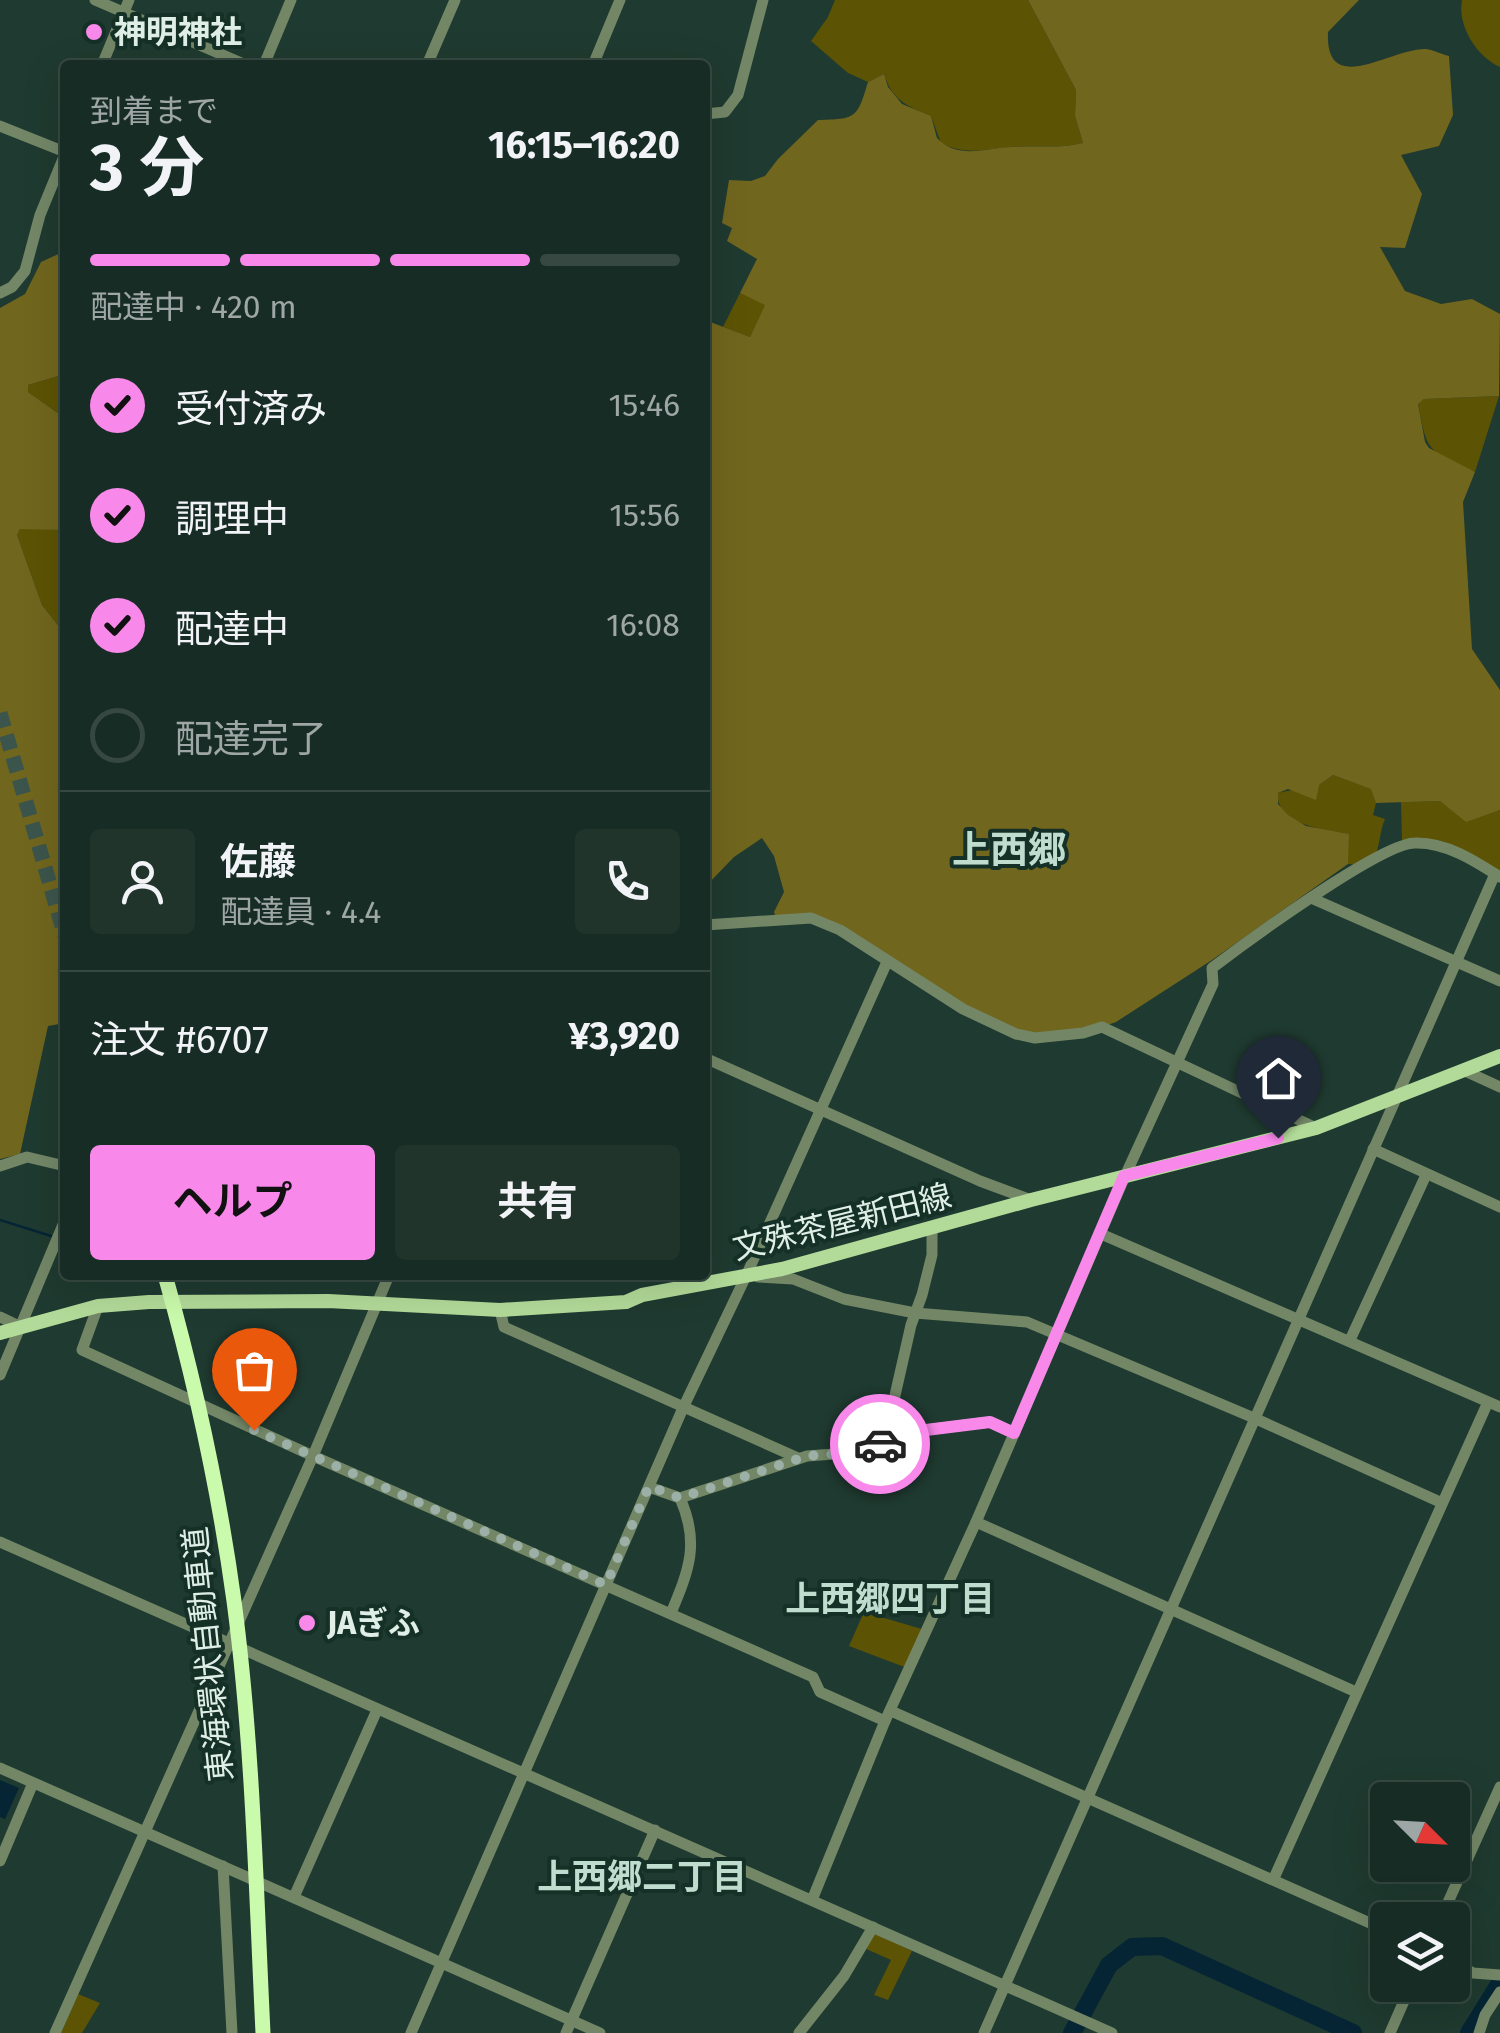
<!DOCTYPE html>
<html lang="ja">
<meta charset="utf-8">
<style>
body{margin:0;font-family:"Fira Sans","Noto Sans JP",sans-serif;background:#20342c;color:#f1f3f6;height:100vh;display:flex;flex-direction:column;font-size:38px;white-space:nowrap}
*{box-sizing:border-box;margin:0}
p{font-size:32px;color:#9ea7a6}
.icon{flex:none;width:55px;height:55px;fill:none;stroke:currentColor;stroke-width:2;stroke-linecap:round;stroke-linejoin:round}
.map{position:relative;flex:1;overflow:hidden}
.side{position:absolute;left:60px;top:60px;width:650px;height:1220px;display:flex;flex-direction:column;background:#172c24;border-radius:10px;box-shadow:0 10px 40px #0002,0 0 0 2px #364841}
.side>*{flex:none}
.needle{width:65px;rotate:114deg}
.tools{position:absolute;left:1370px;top:1782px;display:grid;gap:20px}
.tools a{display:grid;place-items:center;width:100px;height:100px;border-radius:10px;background:#172c24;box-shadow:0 10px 40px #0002,0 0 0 2px #364841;font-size:50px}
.pin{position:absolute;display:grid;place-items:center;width:85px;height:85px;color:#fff;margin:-102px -42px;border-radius:50% 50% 50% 0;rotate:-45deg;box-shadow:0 0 10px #0007}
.pin .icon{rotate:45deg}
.courier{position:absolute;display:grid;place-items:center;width:100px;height:100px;margin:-50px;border:8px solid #f888e9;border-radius:50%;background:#fff;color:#222;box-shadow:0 2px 12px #0007}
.headline em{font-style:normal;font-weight:700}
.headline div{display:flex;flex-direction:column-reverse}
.headline{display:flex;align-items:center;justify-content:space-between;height:170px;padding:0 30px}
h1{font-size:65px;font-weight:700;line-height:75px}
.bar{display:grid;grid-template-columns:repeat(4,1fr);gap:15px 10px;align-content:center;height:120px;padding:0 30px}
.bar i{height:12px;border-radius:8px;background:#364841}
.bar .selected{background:#f888e9}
.bar p{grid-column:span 4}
.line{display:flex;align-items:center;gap:25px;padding:0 30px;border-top:2px solid #364841}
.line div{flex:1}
.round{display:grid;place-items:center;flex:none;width:105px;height:105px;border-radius:10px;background:#20342c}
ol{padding:0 30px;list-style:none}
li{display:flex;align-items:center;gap:30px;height:110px}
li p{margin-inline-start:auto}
li .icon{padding:10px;border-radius:50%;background:#f888e9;color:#111;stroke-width:4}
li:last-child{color:#9ea7a6}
li i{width:55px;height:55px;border:5px solid #364841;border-radius:50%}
.cta{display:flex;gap:20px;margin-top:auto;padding:20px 30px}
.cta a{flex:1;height:115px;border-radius:10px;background:#f888e9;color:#111;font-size:40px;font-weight:700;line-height:115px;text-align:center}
.cta a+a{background:#20342c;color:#f1f3f6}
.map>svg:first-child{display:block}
</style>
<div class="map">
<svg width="1500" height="2033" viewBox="0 0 1500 2033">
<rect width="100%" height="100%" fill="#1f3a30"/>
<!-- green -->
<g fill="#5d5304">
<path d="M835 0H1028L1076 90 1075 116 1083 143C1059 149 1036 145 1011 147 985 149 966 156 941 143L931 116C907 106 892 100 884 74L868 82 848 73 811 41 828 17Z"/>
<path d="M1462 0H1500V67C1477 57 1457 26 1462 0Z"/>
<polygon points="740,293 766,304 750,337 723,327"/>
<polygon points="65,374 65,418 28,392 28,385"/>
<path d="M1499 396 1475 472C1429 450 1427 455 1418 403L1424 399Z"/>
<polygon points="27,528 65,530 65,634 42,605 17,535 20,529"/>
<path d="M1333 775 1372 789 1376 803 1373 815 1385 819C1375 842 1385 868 1348 864V834C1324 829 1278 826 1277 793L1319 785Z"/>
<polygon points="1440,801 1469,820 1500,810 1500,872 1448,846 1402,843 1401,802"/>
<polygon points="864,1612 925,1630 907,1668 849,1646"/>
<polygon points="873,1932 912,1951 888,2000 874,1995 891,1960 864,1948"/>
<polygon points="78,1994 100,2003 82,2033 61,2033"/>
</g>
<!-- forest -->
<g fill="#71661e">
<path d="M1028 0H1359L1328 32C1325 99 1391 48 1426 49 1434 50 1441 54 1449 56L1453 115 1439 146 1401 155 1422 194 1405 248 1380 247 1405 291 1441 304 1472 299 1500 314 1499 396 1424 399 1418 404 1425 442 1429 448 1475 472 1463 502 1472 649 1500 690V810L1466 822 1440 801 1376 803 1371 789 1333 775 1319 785 1316 800 1288 789 1278 793V804L1288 815 1306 826 1349 834 1348 864 1212 960 1116 1022 1070 1038 999 1031 830 924 777 921 774 912 784 892 774 856 762 838 734 857 705 887V320L750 337 765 305 740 293 757 259 727 241 732 228 722 223 729 180 751 181 765 176 778 159 818 120C856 119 857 119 868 82L884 74 888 87 902 104 931 116 937 138C958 160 985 148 1012 147 1036 145 1059 149 1083 143L1075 116 1076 90Z"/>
<polygon points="65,251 65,374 28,385 28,392 65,418 65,530 20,529 17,535 42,605 65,634 65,1023 48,1026 20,1154 0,1159 0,308 25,294 41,262"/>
</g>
<!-- water -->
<polygon fill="#052534" points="0,1780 19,1788 5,1819 0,1817"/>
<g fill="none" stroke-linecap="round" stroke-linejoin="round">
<!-- stream -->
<polyline stroke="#052534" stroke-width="2.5" points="0,1220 51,1236"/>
<!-- river -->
<g stroke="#052534" stroke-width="18">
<polyline points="1072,2033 1109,1965 1132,1947 1162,1946 1353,2033"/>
<polyline points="1469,2033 1500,1983"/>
</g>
<!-- highway-tunnel -->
<polyline stroke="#3c554c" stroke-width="15" stroke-dasharray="15 8" stroke-linecap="butt" points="0,713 65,936"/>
<!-- minor -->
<g stroke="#738767" stroke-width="11">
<polyline points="95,0 246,65"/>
<polyline points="102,65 129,0"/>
<polyline points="264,65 291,0"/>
<polyline points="427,65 455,0"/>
<polyline points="593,65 620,0"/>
<polyline points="705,114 725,112 738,95 763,0"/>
<polyline points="0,126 65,152"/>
<polyline points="0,293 12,287 25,271 40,215 65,154"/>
<polyline points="1311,898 1500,981"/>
<polyline points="705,925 811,918 840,930 963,1009 1016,1034 1035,1038 1083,1033 1102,1027 1316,1128"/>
<polyline points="705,1058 980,1181 1031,1200"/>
<polyline points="1465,1071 1500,1087"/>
<polyline points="1373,1149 1500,1207"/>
<polyline points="0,1166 27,1157 65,1166"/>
<polyline points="1101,1234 1500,1407"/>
<polyline points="758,1277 793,1279 844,1299 915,1313 1027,1322 1254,1418 1440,1502"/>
<polyline points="98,1306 82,1350 313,1456 813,1677 820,1692 885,1721"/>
<polyline points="500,1310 504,1327 798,1458"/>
<polyline points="0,1317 21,1327"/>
<polyline points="1350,1340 1426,1175"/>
<polyline points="0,1375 65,1220"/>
<polyline points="886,1435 989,1422 1013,1433"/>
<polyline points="649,1487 680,1498 807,1456 875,1451 886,1435 911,1325 922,1295 932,1255 932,1227"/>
<polyline points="976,1522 1356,1692"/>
<polyline points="0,1542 1112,2033"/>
<path d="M671 1613C689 1570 700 1543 680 1498"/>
<polyline points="891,1711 1388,1931"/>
<polyline points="0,1768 600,2033"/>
<polyline points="0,1861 33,1783"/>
<polyline points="223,1866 232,2033"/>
<polyline points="1274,1878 1488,1402"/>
<polyline points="294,1897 377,1710"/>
<path d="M812 1900 885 1721 976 1522 1125 1176 1213 984 1212 968C1245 943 1381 843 1415 843 1446 842 1475 861 1500 877"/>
<polyline points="1440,1920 1500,1787"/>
<polyline points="1452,1961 1473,1973 1500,1975"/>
<polyline points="55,2033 313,1456 389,1275"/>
<polyline points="411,2033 683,1408 746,1276 887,962"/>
<polyline points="566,2033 655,1830"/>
<polyline points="799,2033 844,1976 873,1927"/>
<polyline points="984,2033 1495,874"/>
<polyline points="1390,2033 1411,1985"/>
<polyline points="1479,2033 1485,2015 1500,1992"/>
</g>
<!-- major -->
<polyline stroke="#b2da98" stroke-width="14" points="0,1333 98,1306 149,1302 328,1301 500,1310 626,1302 642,1295 782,1269 1031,1200 1316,1128 1500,1056"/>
<!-- highway-bridge -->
<path stroke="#cafaab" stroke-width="15" d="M165 1275C195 1382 219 1491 234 1601 253 1744 256 1889 263 2033"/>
</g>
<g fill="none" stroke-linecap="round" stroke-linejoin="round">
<!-- done -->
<polyline stroke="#9cb0a8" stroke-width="10" stroke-dasharray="0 18" points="254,1430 606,1585 649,1486 680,1498 807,1456 876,1451 880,1444"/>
<!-- route -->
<polyline stroke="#f888e9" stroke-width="12" points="880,1444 886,1435 990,1422 1014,1433 1124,1176 1278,1138"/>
</g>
<!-- markers -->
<g fill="#f888e9" stroke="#153026" stroke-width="4">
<circle cx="94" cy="32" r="10"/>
<circle cx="307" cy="1623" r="10"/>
</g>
<g text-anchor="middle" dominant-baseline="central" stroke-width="8" stroke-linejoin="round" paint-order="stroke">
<!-- poi labels -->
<g font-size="32" font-weight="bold" fill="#dfefe8" stroke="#153026" text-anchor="start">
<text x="114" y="32">神明神社</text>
<text x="327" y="1623">JAぎふ</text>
</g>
<!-- street labels -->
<g font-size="32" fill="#dfefe8" stroke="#153026">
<text transform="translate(842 1222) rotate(-14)">文殊茶屋新田線</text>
<text transform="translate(208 1654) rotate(-96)">東海環状自動車道</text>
</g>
<!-- neighbourhood labels -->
<g font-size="35" font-weight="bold" fill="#beddcf" stroke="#153026">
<text x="890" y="1599">上西郷四丁目</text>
<text x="642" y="1877">上西郷二丁目</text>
</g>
<!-- quarter labels -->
<g font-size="38" font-weight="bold" fill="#beddcf" stroke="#153026">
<text x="1009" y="850">上西郷</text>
</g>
</g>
</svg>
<div class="tools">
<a><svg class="needle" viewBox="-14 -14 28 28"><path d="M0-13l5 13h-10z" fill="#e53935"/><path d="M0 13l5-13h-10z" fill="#9ea7a6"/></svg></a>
<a><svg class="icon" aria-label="layers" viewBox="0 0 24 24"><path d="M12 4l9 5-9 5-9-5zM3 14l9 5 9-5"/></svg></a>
</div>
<div class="pin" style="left:254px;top:1430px;background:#ea580c"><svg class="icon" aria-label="bag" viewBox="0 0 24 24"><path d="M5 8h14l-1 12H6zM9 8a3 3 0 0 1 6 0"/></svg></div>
<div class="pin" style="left:1278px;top:1138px;background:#1f2937"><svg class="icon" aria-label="home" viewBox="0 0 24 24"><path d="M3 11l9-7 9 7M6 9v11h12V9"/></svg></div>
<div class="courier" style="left:880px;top:1444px"><svg class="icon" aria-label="car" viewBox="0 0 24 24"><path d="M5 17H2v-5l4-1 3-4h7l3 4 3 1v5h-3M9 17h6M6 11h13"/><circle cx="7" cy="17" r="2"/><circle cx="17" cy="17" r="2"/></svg></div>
<section class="side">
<div class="headline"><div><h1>3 分</h1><p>到着まで</p></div><em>16:15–16:20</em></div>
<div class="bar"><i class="selected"></i><i class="selected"></i><i class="selected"></i><i></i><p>配達中 · 420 m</p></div>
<ol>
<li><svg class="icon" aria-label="check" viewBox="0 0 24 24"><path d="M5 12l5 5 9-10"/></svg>受付済み<p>15:46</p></li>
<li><svg class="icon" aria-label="check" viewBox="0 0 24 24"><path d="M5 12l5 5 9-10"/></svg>調理中<p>15:56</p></li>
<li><svg class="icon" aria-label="check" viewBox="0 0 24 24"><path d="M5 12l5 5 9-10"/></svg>配達中<p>16:08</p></li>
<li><i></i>配達完了</li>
</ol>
<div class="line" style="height:180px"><a class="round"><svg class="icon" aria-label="person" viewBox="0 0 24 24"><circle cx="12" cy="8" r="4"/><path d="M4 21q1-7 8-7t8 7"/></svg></a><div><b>佐藤</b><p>配達員 · 4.4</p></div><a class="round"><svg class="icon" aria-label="phone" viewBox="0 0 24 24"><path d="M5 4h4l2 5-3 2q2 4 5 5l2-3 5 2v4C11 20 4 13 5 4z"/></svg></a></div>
<div class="line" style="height:130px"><div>注文 #6707</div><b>¥3,920</b></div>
<div class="cta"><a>ヘルプ</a><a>共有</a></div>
</section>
</div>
